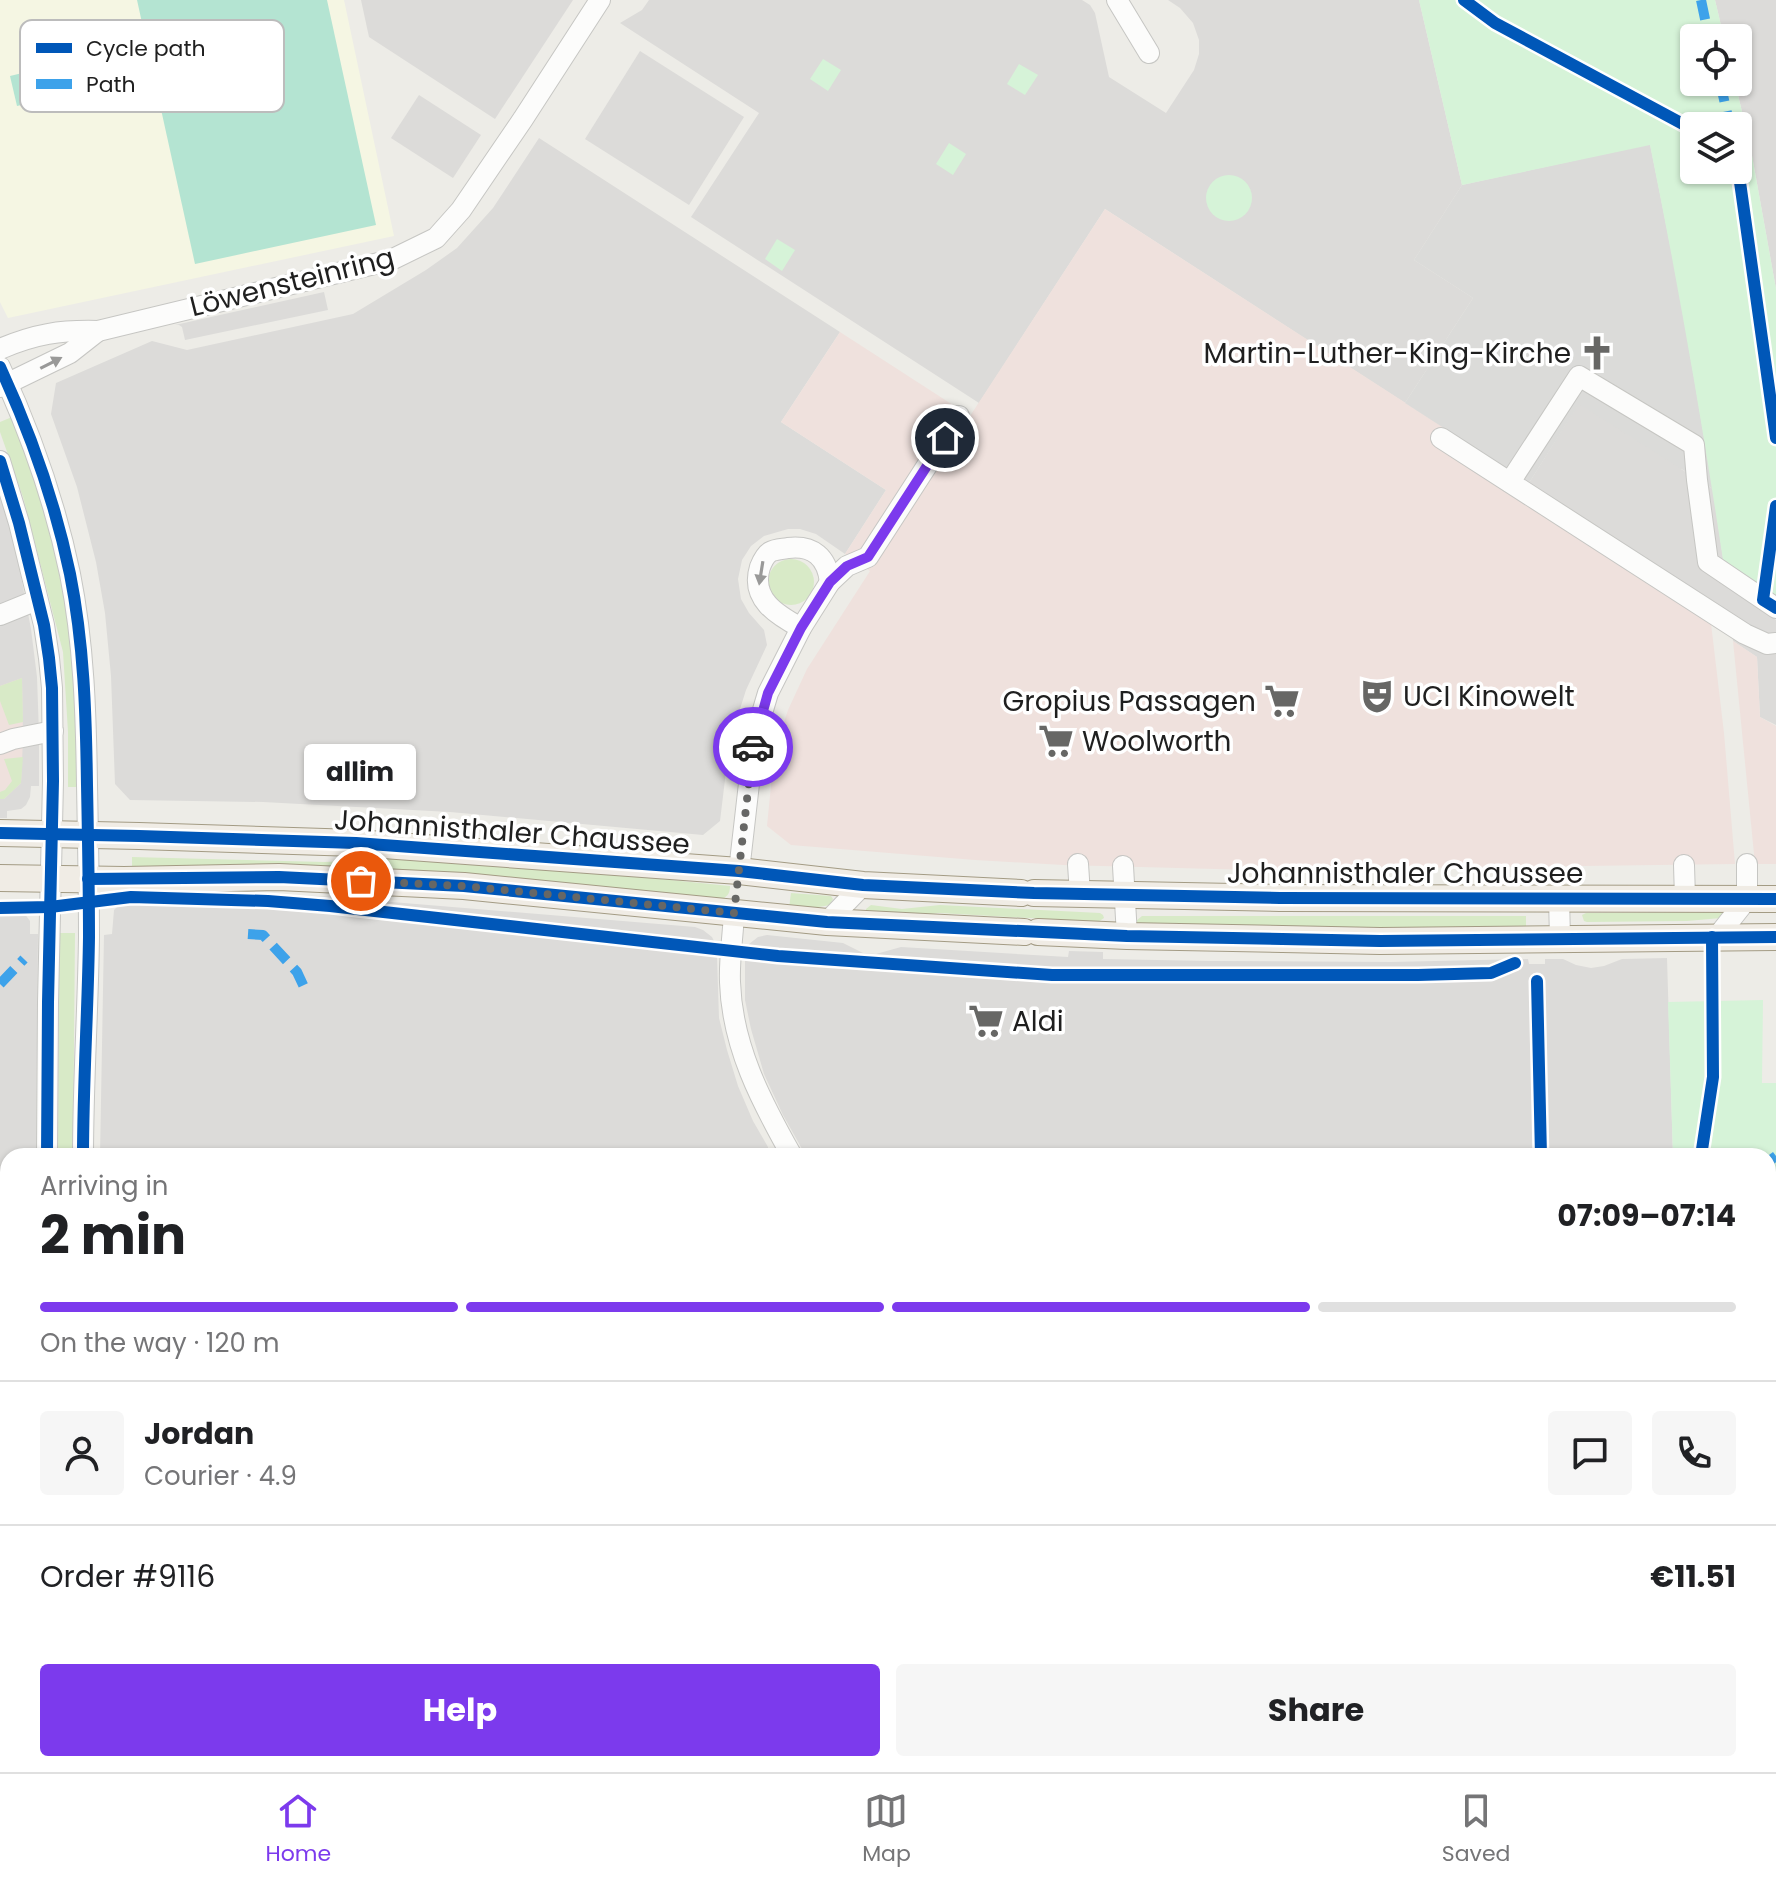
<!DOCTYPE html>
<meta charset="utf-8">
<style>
body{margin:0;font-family:Poppins,sans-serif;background:#f6f6f6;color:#202124;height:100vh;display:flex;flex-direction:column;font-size:30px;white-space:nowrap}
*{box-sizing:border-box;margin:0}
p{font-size:26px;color:#757577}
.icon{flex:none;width:44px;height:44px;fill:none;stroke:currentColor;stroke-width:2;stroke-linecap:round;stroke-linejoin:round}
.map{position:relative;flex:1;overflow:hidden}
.sheet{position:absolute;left:0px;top:1148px;width:1776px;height:624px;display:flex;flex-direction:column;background:#fff;border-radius:24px 24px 0 0;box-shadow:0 2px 6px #0004}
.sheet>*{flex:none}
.tools{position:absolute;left:1680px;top:24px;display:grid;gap:16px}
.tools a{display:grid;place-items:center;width:72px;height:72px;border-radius:8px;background:#fff;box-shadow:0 2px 6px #0004;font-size:40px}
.pin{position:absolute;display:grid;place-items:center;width:68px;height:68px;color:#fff;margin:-34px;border:4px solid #fff;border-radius:50%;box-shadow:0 2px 8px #0007}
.courier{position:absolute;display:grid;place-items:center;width:80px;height:80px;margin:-40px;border:6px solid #7c3aed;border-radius:50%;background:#fff;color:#222;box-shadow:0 2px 10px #0007}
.bubble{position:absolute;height:56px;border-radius:8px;background:#fff;box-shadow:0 2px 6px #0004;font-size:26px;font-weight:700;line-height:56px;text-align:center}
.summary em{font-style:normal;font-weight:700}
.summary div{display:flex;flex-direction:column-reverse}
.summary{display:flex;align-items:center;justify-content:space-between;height:136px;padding:0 40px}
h1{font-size:52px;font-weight:700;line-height:60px}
.bar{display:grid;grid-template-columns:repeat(4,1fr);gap:12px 8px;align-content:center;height:96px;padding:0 40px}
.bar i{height:10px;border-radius:6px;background:#e0e0e0}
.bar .on{background:#7c3aed}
.bar p{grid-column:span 4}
.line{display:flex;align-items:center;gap:20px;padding:0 40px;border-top:2px solid #e0e0e0}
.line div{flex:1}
.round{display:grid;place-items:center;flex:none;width:84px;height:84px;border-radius:8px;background:#f6f6f6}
.cta{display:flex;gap:16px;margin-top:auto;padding:16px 40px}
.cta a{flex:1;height:92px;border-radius:8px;background:#7c3aed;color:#fff;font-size:32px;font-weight:700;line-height:92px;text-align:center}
.cta a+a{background:#f6f6f6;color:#202124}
.menu{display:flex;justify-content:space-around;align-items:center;height:112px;border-top:2px solid #e0e0e0;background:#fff;font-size:22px;color:#757577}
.menu a{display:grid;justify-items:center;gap:4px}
.menu .on{color:#7c3aed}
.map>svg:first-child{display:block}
</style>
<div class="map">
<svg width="1776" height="1772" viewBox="0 0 1776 1772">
<rect width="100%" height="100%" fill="#edece7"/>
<!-- residential -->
<g fill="#dcdbd9">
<polygon points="361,0 573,0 495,119 369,37"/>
<polygon points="649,0 1082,0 1090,5 1095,13 1109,77 1166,113 1194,70 1199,54 1199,40 1193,23 1180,8 1168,0 1419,0 1462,185 1414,260 1473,298 1405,403 1105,209 979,403 691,217 759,113 620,23 642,10"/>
<polygon points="1715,0 1776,0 1776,289 1751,150 1735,82 1738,82 1738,38 1724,38"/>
<polygon points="640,51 744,117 689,205 585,139"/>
<polygon points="419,95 481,135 453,178 391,138"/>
<polygon points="539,138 840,332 781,422 886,490 845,554 816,534 800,529 788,529 764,536 751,546 742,560 738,579 741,599 749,613 764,630 767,645 746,690 735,725 727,763 720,821 703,835 450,812 263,802 130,800 115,784 111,676 105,613 96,562 77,487 51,414 56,383 152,341 187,350 353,314 426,270 457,248 493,208"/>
<polygon points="324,292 328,310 185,340 182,327 179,325 175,325"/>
<polygon points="1579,403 1604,419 1614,405 1690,454 1681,469 1713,489 1727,585 1776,620 1776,725 1760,717 1757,657 1733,641 1730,612 1529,483"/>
<polygon points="0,494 15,545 31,629 37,677 39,734 39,786 31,786 30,797 26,805 21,809 7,811 7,818 0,818"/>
<polygon points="131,893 319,896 695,927 703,930 712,937 714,941 713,950 717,957 719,1018 727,1050 738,1086 753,1121 768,1147 768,1156 100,1156 104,935 112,934 114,910 122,902 131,901"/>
<polygon points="0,902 5,902 5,910 19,910 24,913 30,921 30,934 38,934 36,1156 8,1156 8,1530 0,1534"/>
<polygon points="767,935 843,943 863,953 876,954 901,947 1068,957 1069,951 1103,952 1103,959 1211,961 1391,962 1526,959 1528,959 1529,964 1545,964 1545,959 1563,959 1576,965 1591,968 1604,966 1622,959 1667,958 1673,1156 806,1156 783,1115 764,1074 751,1029 745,1000 745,956 748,954 749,944 758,937"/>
<polygon points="213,1764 652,1764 656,1772 217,1772"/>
<polygon points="750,1764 1459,1764 1456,1772 737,1772"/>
<polygon points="1488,1764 1642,1764 1642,1772 1485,1772"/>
</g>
<!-- commercial -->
<g fill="#efe1dd">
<polygon points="1105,209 1708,598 1724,733 1735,864 1254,870 1063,865 975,860 791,845 767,826 773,766 778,741 788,710 807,669 870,571 845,554 886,490 781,422 840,332 970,416"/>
<polygon points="1733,641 1757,657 1760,717 1776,726 1776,864 1755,864"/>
<polygon points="22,678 23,739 21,783 4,799 0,799 0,686"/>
</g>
<!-- education -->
<g fill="#f5f6e3">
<polygon points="0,0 344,0 394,236 8,318 0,302"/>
<polygon points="8,1570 8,1764 131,1764 134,1772 0,1772 0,1574"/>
</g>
<!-- religious -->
<polygon fill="#dbdbd9" points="1650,144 1679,289 1713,489 1579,404 1529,483 1405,403 1473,298 1414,260 1462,185"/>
<!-- grass -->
<g fill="#d8eac7">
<path d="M12 417C43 497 65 580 73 665 76 706 76 747 78 787H68V732L63 652 23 497 0 432V422Z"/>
<circle cx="791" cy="582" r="23"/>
<polygon points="22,678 23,722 9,725 0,701 0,686"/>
<polygon points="23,757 21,783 4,799 0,799 0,792 5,790 12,781 4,759"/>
<path d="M132 857 325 862 414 858 552 868 730 886C730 894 727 897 720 900 524 884 328 863 132 867Z"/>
<polygon points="791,893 831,896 833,899 830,905 808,909 789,908"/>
<polygon points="871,905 902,909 940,905 1100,913 1103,915 1104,918 1098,922 939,913 903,917 866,912 866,909"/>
<polygon points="1725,912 1721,918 1687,921 1587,922 1584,921 1582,915 1586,913"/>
<polygon points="1142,916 1526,916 1526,931 1136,925 1136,921"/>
<polygon points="59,933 75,933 73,1156 58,1156"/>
</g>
<!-- park -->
<g fill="#d6f3d8" fill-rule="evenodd">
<path d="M1419 0H1715L1724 38H1694V82H1735L1751 150 1776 289V596L1723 560C1702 421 1678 283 1650 145L1462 185ZM1694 126H1738V170H1694Z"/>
<polygon points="823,59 841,70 828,91 810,79"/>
<polygon points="1019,64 1038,75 1025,95 1007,84"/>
<polygon points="949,143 966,154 953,175 936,164"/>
<circle cx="1229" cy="198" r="23"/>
<polygon points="777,239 795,250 782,271 765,259"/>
<polygon points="1763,1000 1762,1083 1776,1083 1776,1772 1642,1772 1642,1764 1768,1764 1768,1156 1673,1156 1668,1002"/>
</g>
<!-- pitch -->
<g fill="#b4e4d2">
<polygon points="137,0 327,0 376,225 195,264"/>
<polygon points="72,61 78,92 17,106 10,76"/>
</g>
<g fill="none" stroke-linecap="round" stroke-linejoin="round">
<!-- minor casing -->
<g stroke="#c6c6c3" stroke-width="22">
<g id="minor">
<polyline points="1117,0 1149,53"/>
<path d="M0 349C35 334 60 330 98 331L391 260 436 238 461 210 523 119 600 0"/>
<path d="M0 367C31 434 55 502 70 574 84 644 86 714 87 785 88 836 89 887 89 937 88 1010 83 1083 83 1156"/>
<polyline points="0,387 70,353 98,331"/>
<polyline points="1441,438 1745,634 1767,644 1776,643"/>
<polyline points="0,461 19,523 44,625 49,658 52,688 53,781 48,1002 47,1156"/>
<polyline points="1510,482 1579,376 1694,445 1697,480 1708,562 1776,608"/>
<polyline points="0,615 37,600"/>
<path d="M801 628C777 615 750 599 760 567 762 562 765 555 770 552 775 549 783 549 788 548 813 545 827 557 830 582"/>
<polyline points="0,744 13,739 53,731"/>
<polyline points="1078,864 1080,894"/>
<polyline points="1684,865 1685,898"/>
<polyline points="1123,866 1127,936"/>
<polyline points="739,871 754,740 768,693 801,628 830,582 847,566 868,557 959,416"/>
<polyline points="1559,898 1560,938"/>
<path d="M734 913C733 936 729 959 730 982 732 1046 761 1101 792 1156"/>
<polyline points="827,922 863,885"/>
<polyline points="1717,937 1747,899 1747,864"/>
<polyline points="0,1549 8,1545"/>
<polyline points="161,1764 165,1772"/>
<polyline points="200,1764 204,1772"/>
<polyline points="663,1764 668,1772"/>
<polyline points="707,1772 720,1764"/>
<polyline points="1472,1772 1476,1764"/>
</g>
</g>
<!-- major casing -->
<g stroke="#a39b84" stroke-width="28">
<g id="major">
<polyline points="0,833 139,836 356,843 739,871 863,885 1021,893"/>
<polyline points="0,878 124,880 279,877 464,886 827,922 1024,932"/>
<polyline points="1034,893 1280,898 1776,899"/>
<polyline points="1038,932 1127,936 1380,941 1776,937"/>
</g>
</g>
<!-- minor -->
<use href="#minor" stroke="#fcfcfb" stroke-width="20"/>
<!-- major -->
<use href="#major" stroke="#f0ece5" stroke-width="26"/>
<!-- quiet -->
<g stroke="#3da2ea" stroke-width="10" stroke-dasharray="20 10" stroke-linecap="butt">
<polyline points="1701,0 1709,38"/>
<polyline points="1720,82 1730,126"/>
<polyline points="248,934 263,935 297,972 305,989"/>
<polyline points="0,984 24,959"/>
<polyline points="1768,1162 1776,1156"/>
<polyline points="1768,1487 1776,1511"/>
<polyline points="1165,1772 1170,1764"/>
</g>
<!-- cycleway casing -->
<g stroke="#fff" stroke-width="17">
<g id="cycleway">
<polyline points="1464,0 1495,23 1694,130"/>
<polyline points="1738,168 1776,438"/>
<path d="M0 367C31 434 55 502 70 574 84 644 86 714 87 785 88 836 89 887 89 937 88 1010 83 1083 83 1156"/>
<polyline points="0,461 19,523 44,625 49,658 52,688 53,781 48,1002 47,1156"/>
<polyline points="1776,506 1763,600 1776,608"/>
<polyline points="0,833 139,836 356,843 739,871 863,885 1034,893 1280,898 1776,899"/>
<polyline points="88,879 279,877 464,886 827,922 1127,936 1380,941 1776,937"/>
<polyline points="0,908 50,907 131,897 268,901 330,906 778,956 1052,975 1418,975 1491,973 1515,963"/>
<polyline points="1537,981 1541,1156"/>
<polyline points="1701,1156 1713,1077 1712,937"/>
</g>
</g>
<!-- cycleway -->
<use href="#cycleway" stroke="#0057b8" stroke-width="12"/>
</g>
<!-- one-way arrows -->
<defs><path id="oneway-solid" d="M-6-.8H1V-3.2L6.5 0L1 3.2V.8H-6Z" transform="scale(2)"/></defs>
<g fill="#999998">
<use href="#oneway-solid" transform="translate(51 363) rotate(-27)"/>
<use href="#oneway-solid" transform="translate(761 573) rotate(99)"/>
</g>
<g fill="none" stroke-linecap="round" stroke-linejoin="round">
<!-- done -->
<polyline stroke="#676765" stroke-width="8" stroke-dasharray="0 14.4" points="361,881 464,886 734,913 753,747"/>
<!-- route -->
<polyline stroke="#7c3aed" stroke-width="10" points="753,747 768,693 801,628 830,582 847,566 868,557 945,438"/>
</g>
<!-- icons -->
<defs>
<g id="church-bare" transform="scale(2.76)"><path d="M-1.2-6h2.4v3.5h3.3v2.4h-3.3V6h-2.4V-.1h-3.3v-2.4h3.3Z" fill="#676765" stroke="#fff" stroke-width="2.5" paint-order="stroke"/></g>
<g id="theatre-bare" transform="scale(2.76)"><path d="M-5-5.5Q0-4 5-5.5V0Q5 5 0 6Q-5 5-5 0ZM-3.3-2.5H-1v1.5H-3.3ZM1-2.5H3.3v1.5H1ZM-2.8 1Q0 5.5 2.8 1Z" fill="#676765" stroke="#fff" stroke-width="2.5" paint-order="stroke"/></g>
<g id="supermarket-bare" transform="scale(2.76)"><path d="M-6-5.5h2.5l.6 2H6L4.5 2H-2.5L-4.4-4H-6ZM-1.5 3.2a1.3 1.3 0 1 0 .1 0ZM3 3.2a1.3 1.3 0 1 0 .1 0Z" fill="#676765" stroke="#fff" stroke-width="2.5" paint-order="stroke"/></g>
</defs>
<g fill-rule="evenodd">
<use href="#church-bare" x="1597" y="353"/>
<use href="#theatre-bare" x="1377" y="696"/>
<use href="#supermarket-bare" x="1282" y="701"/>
<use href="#supermarket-bare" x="1056" y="741"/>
<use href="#supermarket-bare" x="986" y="1021"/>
</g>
<g text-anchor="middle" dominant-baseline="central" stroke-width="7" stroke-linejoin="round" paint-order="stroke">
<!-- street labels -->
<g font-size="28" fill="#1f1f1f" stroke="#fff">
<text transform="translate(292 282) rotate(-14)">Löwensteinring</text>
<text transform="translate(512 832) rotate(4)">Johannisthaler Chaussee</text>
<text x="1405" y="873">Johannisthaler Chaussee</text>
</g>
<!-- poi labels -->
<g font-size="28" fill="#1f1f1f" stroke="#fff" text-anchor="start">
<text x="1571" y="353" text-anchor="end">Martin-Luther-King-Kirche</text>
<text x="1403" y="696">UCI Kinowelt</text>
<text x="1256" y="701" text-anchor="end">Gropius Passagen</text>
<text x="1082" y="741">Woolworth</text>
<text x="1012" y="1021">Aldi</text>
</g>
</g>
<!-- legend -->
<rect x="20" y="20" width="264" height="92" rx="12" fill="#fff" stroke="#bcbcbc" stroke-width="2"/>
<rect x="36" y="43" width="36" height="10" fill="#0057b8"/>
<rect x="36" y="79" width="36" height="10" fill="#3da2ea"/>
<g font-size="22" fill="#1f1f1f">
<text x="86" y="56">Cycle path</text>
<text x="86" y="92">Path</text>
</g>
</svg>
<div class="tools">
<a><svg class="icon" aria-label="locate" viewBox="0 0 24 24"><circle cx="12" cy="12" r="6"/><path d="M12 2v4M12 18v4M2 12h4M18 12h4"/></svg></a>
<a><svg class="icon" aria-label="layers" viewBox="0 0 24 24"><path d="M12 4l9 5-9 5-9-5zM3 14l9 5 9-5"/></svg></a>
</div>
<div class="pin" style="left:361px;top:881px;background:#ea580c"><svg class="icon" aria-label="bag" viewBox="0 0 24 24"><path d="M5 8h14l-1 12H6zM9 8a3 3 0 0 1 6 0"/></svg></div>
<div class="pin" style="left:945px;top:438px;background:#1f2937"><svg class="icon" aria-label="home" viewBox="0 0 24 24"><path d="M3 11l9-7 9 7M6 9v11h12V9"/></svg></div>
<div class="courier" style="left:753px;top:747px"><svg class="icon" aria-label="car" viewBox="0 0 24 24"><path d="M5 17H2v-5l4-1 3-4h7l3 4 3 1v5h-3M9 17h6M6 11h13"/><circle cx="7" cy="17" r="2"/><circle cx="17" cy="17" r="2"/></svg></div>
<div class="bubble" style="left:304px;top:744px;width:112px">allim</div>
<section class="sheet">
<div class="summary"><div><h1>2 min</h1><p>Arriving in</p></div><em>07:09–07:14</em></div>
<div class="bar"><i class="on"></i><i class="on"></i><i class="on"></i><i></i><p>On the way · 120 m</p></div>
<div class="line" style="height:144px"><a class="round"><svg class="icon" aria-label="person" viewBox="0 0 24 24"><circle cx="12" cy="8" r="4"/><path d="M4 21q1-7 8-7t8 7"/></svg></a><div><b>Jordan</b><p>Courier · 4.9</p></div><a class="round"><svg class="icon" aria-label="chat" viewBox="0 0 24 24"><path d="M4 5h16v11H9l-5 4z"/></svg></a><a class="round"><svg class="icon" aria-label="phone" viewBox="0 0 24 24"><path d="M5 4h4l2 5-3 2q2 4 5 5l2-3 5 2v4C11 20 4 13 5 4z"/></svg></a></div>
<div class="line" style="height:104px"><div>Order #9116</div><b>€11.51</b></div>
<div class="cta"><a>Help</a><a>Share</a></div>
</section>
</div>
<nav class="menu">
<a class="on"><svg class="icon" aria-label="home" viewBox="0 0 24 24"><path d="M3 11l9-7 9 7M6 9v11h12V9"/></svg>Home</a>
<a><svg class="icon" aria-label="map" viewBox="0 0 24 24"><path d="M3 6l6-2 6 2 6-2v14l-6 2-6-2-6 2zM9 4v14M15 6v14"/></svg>Map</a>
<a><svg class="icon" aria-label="saved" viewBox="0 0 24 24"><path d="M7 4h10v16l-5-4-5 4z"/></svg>Saved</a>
</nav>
